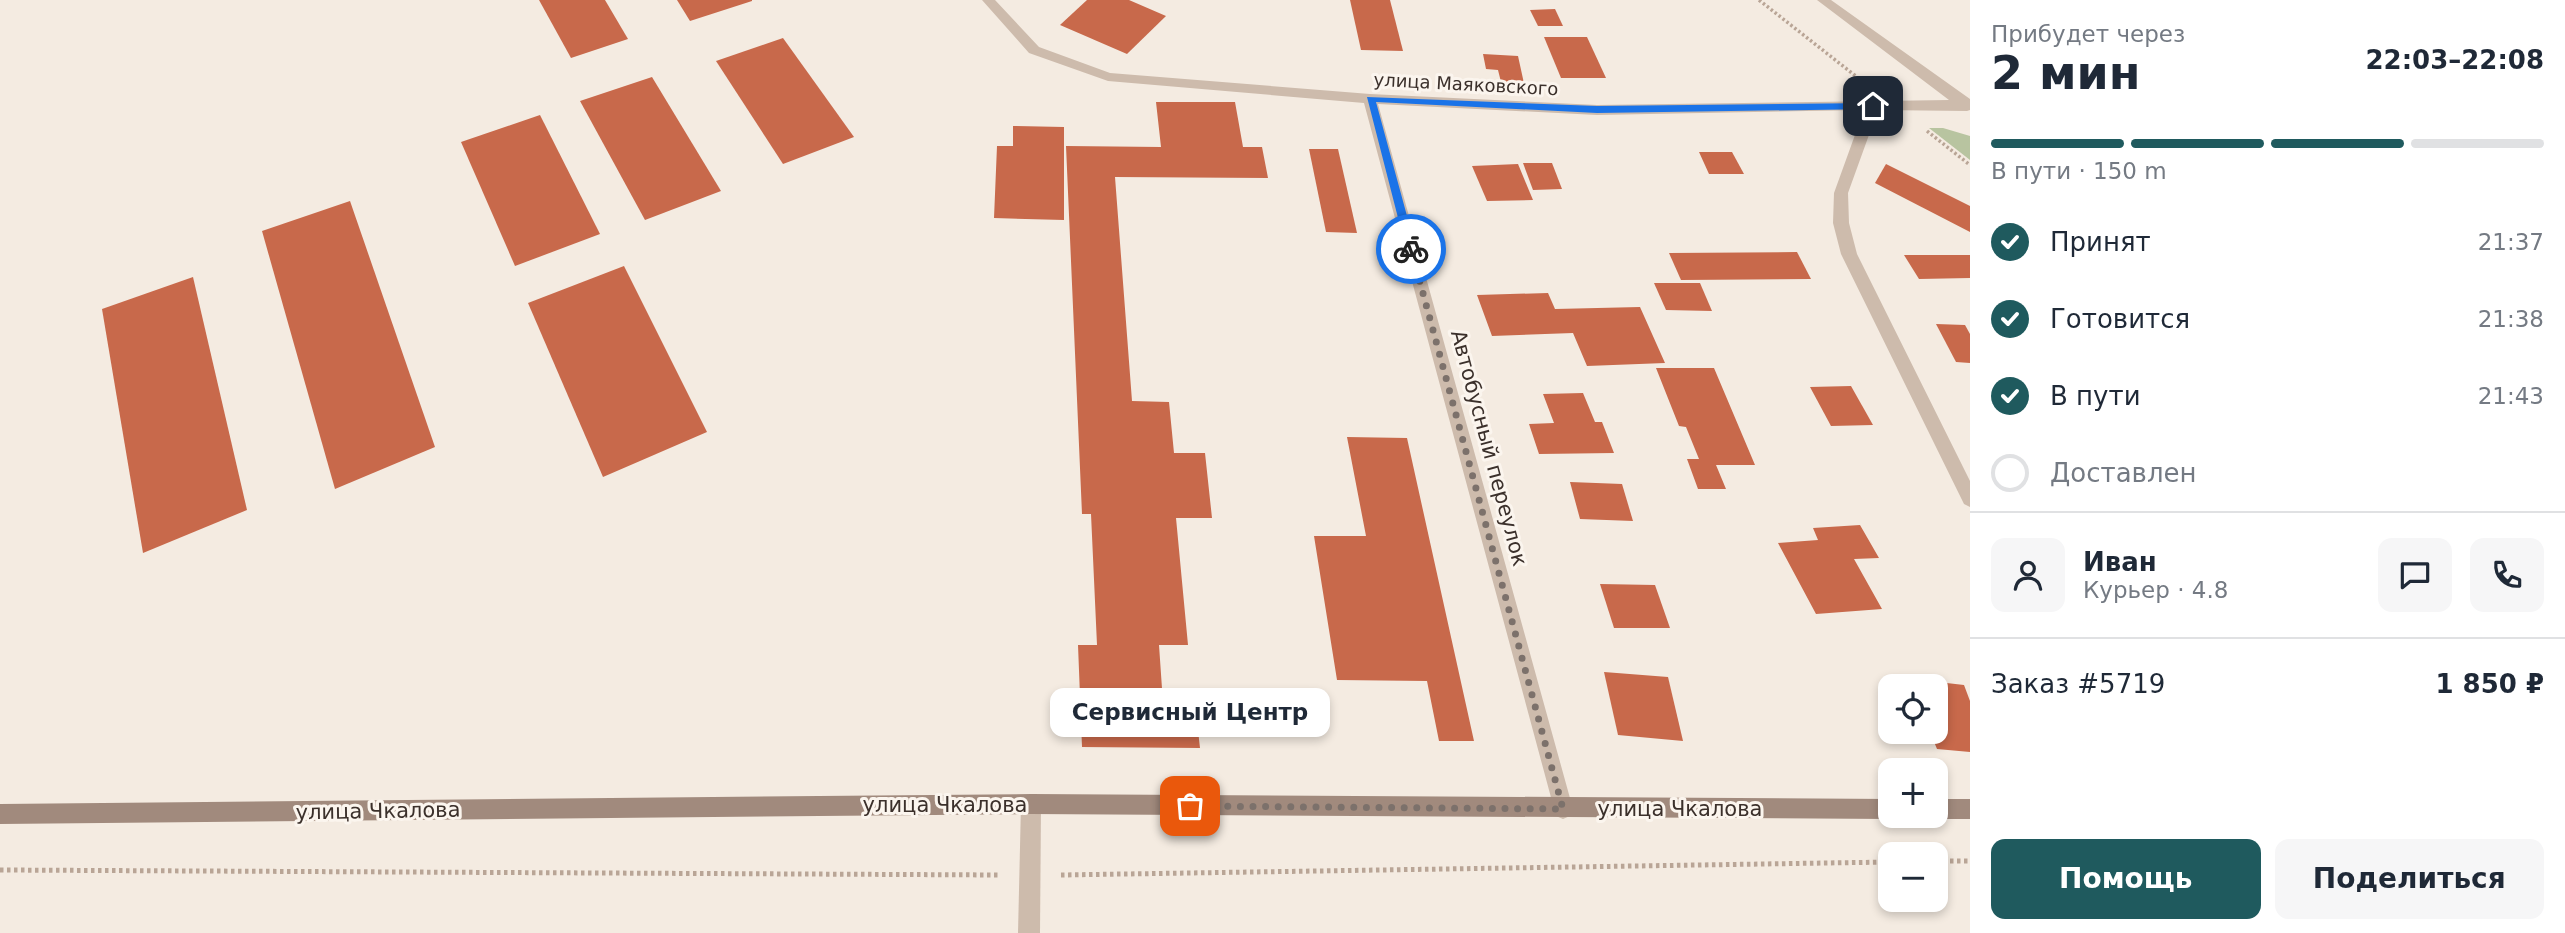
<!DOCTYPE html>
<html lang="ru">
<meta charset="utf-8">
<style>
body{margin:0;font-family:"DejaVu Sans",sans-serif;background:#f6f6f7;color:#1f2937;height:100vh;display:flex;flex-direction:column;font-size:26px;white-space:nowrap}
*{box-sizing:border-box;margin:0}
p{font-size:23px;color:#747a83}
.icon{flex:none;width:38px;height:38px;fill:none;stroke:currentColor;stroke-width:2;stroke-linecap:round;stroke-linejoin:round}
.map{position:relative;flex:1;overflow:hidden}
.sheet{display:flex;flex-direction:column;background:#fff;width:595px}
.sheet>*{flex:none}
.buttons{position:absolute;left:1878px;top:674px;display:grid;gap:14px}
.buttons a{display:grid;place-items:center;width:70px;height:70px;border-radius:14px;background:#fff;box-shadow:0 4px 10px #0003;font-size:35px}
.pin{position:absolute;display:grid;place-items:center;width:60px;height:60px;color:#fff;margin:-30px;border-radius:14px;box-shadow:0 4px 10px #0006}
.courier{position:absolute;display:grid;place-items:center;width:70px;height:70px;margin:-35px;border:5px solid #1a73e8;border-radius:50%;background:#fff;color:#222;box-shadow:0 2px 9px #0007}
.bubble{position:absolute;height:49px;border-radius:14px;background:#fff;box-shadow:0 4px 10px #0003;font-size:23px;font-weight:800;line-height:49px;text-align:center}
.head em{font-style:normal;font-weight:800}
.head div{display:flex;flex-direction:column-reverse}
.head{display:flex;align-items:center;justify-content:space-between;height:119px;padding:0 21px}
h1{font-size:46px;font-weight:800;line-height:52px}
.bar{display:grid;grid-template-columns:repeat(4,1fr);gap:10px 7px;align-content:center;height:84px;padding:0 21px}
.bar i{height:9px;border-radius:5px;background:#e0e1e3}
.bar .active{background:#1f5a5e}
.bar p{grid-column:span 4}
.line{display:flex;align-items:center;gap:18px;padding:0 21px;border-top:2px solid #e0e1e3}
.line div{flex:1}
.round{display:grid;place-items:center;flex:none;width:74px;height:74px;border-radius:14px;background:#f6f6f7}
ol{padding:0 21px;list-style:none}
li{display:flex;align-items:center;gap:21px;height:77px}
li p{margin-inline-start:auto}
li .icon{padding:7px;border-radius:50%;background:#1f5a5e;color:#fff;stroke-width:4}
li:last-child{color:#747a83}
li i{width:38px;height:38px;border:4px solid #e0e1e3;border-radius:50%}
.action{display:flex;gap:14px;margin-top:auto;padding:14px 21px}
.action a{flex:1;height:80px;border-radius:14px;background:#1f5a5e;color:#fff;font-size:28px;font-weight:800;line-height:80px;text-align:center}
.action a+a{background:#f6f6f7;color:#1f2937}
main{display:flex;flex:1;min-height:0}
.map>svg:first-child{display:block}
</style>
<main>
<div class="map">
<svg width="1970" height="933" viewBox="0 0 1970 933">
<rect width="100%" height="100%" fill="#f4ebe1"/>
<!-- green -->
<polygon fill="#b8c4a0" points="1929,128 1943,128 1970,136 1970,160"/>
<!-- building -->
<g fill="#c8694b">
<polygon points="539,0 605,0 628,39 571,58"/>
<polygon points="677,0 752,0 752,1 690,21"/>
<polygon points="1087,0 1129,0 1166,16 1127,54 1060,25"/>
<polygon points="1350,0 1390,0 1403,51 1361,50"/>
<polygon points="1555,9 1563,26 1538,26 1530,10"/>
<polygon points="1544,37 1587,37 1606,78 1561,78"/>
<polygon points="783,38 854,137 783,164 716,61"/>
<polygon points="1483,54 1518,56 1525,88 1502,86 1498,70 1486,69"/>
<polygon points="652,77 721,191 645,220 580,101"/>
<polygon points="1156,102 1235,102 1243,147 1262,147 1268,178 1115,177 1132,401 1169,402 1174,453 1205,453 1212,518 1176,518 1188,645 1159,645 1163,703 1195,703 1200,748 1082,747 1078,645 1097,645 1091,514 1082,514 1066,146 1161,147"/>
<polygon points="540,115 600,234 515,266 461,142"/>
<polygon points="1013,126 1064,127 1064,220 994,218 997,146 1013,146"/>
<polygon points="1309,149 1338,149 1357,233 1326,232"/>
<polygon points="1699,152 1732,152 1744,174 1709,174"/>
<polygon points="1523,163 1552,163 1562,189 1533,190"/>
<polygon points="1518,164 1533,200 1487,201 1472,166"/>
<polygon points="1886,164 1970,206 1970,232 1875,183"/>
<polygon points="350,201 435,447 335,489 262,231"/>
<polygon points="1797,252 1811,279 1681,280 1669,253"/>
<polygon points="1904,255 1970,255 1970,278 1919,279"/>
<polygon points="624,266 707,432 603,477 528,303"/>
<polygon points="193,277 247,510 143,553 102,309"/>
<polygon points="1654,283 1700,283 1712,311 1666,310"/>
<polygon points="1548,293 1555,309 1640,307 1665,363 1587,366 1573,333 1492,336 1477,295"/>
<polygon points="1936,324 1965,325 1970,334 1970,363 1956,362"/>
<polygon points="1656,368 1714,368 1755,465 1716,465 1726,489 1698,489 1687,459 1699,459 1686,427 1679,426"/>
<polygon points="1851,386 1873,425 1831,426 1810,387"/>
<polygon points="1583,393 1595,422 1602,422 1614,453 1539,454 1529,424 1554,423 1543,394"/>
<polygon points="1347,437 1407,438 1474,741 1439,741 1427,681 1337,680 1314,536 1366,536"/>
<polygon points="1570,482 1622,484 1633,521 1580,519"/>
<polygon points="1860,525 1879,558 1854,559 1882,609 1816,614 1778,543 1818,540 1813,528"/>
<polygon points="1600,584 1655,585 1670,628 1614,628"/>
<polygon points="1604,672 1668,677 1683,741 1618,735"/>
<polygon points="1912,679 1964,685 1970,701 1970,752 1937,749 1930,732 1936,732 1936,686 1914,686"/>
</g>
<g fill="none" stroke-linecap="round" stroke-linejoin="round">
<!-- path-far1 -->
<g stroke="#b9a596" stroke-width="3.5" stroke-dasharray="2.5 2.5" stroke-linecap="butt">
<polyline points="1759,0 1862,81"/>
<polyline points="1927,131 1970,165"/>
</g>
<!-- path -->
<g stroke="#b9a596" stroke-width="5" stroke-dasharray="3.5 3.5" stroke-linecap="butt">
<polyline points="1936,861 1970,861"/>
<polyline points="0,870 1000,875"/>
<polyline points="1061,875 1890,862"/>
</g>
<!-- street -->
<g fill="#cdbbac" fill-rule="evenodd">
<polygon points="982,0 995,0 1039,47 1110,73 1370,94 1597,105 1949,100 1817,0 1831,0 1970,99 1970,110 1967,111 1878,110 1848,193 1849,223 1857,254 1970,481 1970,507 1964,504 1841,254 1833,223 1834,193 1864,110 1597,115 1378,104 1573,809 1570,816 1563,819 1556,816 1364,103 1108,81 1029,53"/>
<polygon points="1031,794 1038,797 1041,804 1040,933 1018,933 1021,804 1024,797"/>
</g>
<!-- secondary -->
<g fill="#a18a7d" fill-rule="evenodd">
<polygon points="1031,794 1890,799 1890,816 1898,816 1890,819 1031,814 0,824 0,804"/>
<polygon points="1936,799 1970,799 1970,819 1936,819 1929,816 1936,816"/>
</g>
</g>
<!-- route -->
<polygon fill="#1a73e8" points="1367,97 1597,106 1873,103 1878,106 1873,109 1597,113 1376,102 1416,249 1411,252 1406,249"/>
<g fill="none" stroke-linecap="round" stroke-linejoin="round">
<!-- done -->
<polyline stroke="#7c716b" stroke-width="7" stroke-dasharray="0 12.6" points="1190,806 1563,809 1411,249"/>
</g>
<g text-anchor="middle" dominant-baseline="central" stroke-width="6" stroke-linejoin="round" paint-order="stroke">
<!-- far-street labels -->
<g font-size="18" fill="#3b302b" stroke="#fbf5ee">
<text transform="translate(1466 84) rotate(3)">улица Маяковского</text>
</g>
<!-- street labels -->
<g font-size="21" fill="#3b302b" stroke="#fbf5ee">
<text transform="translate(1489 448) rotate(75)">Автобусный переулок</text>
<text x="945" y="805">улица Чкалова</text>
<text x="1680" y="809">улица Чкалова</text>
<text transform="translate(378 811) rotate(-1)">улица Чкалова</text>
</g>
</g>
</svg>
<div class="buttons">
<a><svg class="icon" aria-label="locate" viewBox="0 0 24 24"><circle cx="12" cy="12" r="6"/><path d="M12 2v4M12 18v4M2 12h4M18 12h4"/></svg></a>
<a>+</a>
<a>−</a>
</div>
<div class="pin" style="left:1190px;top:806px;background:#ea580c"><svg class="icon" aria-label="bag" viewBox="0 0 24 24"><path d="M5 8h14l-1 12H6zM9 8a3 3 0 0 1 6 0"/></svg></div>
<div class="pin" style="left:1873px;top:106px;background:#1f2937"><svg class="icon" aria-label="home" viewBox="0 0 24 24"><path d="M3 11l9-7 9 7M6 9v11h12V9"/></svg></div>
<div class="courier" style="left:1411px;top:249px"><svg class="icon" aria-label="bike" viewBox="0 0 24 24"><circle cx="6" cy="16" r="4"/><circle cx="18" cy="16" r="4"/><path d="M6 16l4-8h5l3 8M10 8l3 8H6M13 5h3"/></svg></div>
<div class="bubble" style="left:1050px;top:688px;width:280px">Сервисный Центр</div>
</div>
<section class="sheet">
<div class="head"><div><h1>2 мин</h1><p>Прибудет через</p></div><em>22:03–22:08</em></div>
<div class="bar"><i class="active"></i><i class="active"></i><i class="active"></i><i></i><p>В пути · 150 m</p></div>
<ol>
<li><svg class="icon" aria-label="check" viewBox="0 0 24 24"><path d="M5 12l5 5 9-10"/></svg>Принят<p>21:37</p></li>
<li><svg class="icon" aria-label="check" viewBox="0 0 24 24"><path d="M5 12l5 5 9-10"/></svg>Готовится<p>21:38</p></li>
<li><svg class="icon" aria-label="check" viewBox="0 0 24 24"><path d="M5 12l5 5 9-10"/></svg>В пути<p>21:43</p></li>
<li><i></i>Доставлен</li>
</ol>
<div class="line" style="height:126px"><a class="round"><svg class="icon" aria-label="person" viewBox="0 0 24 24"><circle cx="12" cy="8" r="4"/><path d="M4 21q1-7 8-7t8 7"/></svg></a><div><b>Иван</b><p>Курьер · 4.8</p></div><a class="round"><svg class="icon" aria-label="chat" viewBox="0 0 24 24"><path d="M4 5h16v11H9l-5 4z"/></svg></a><a class="round"><svg class="icon" aria-label="phone" viewBox="0 0 24 24"><path d="M5 4h4l2 5-3 2q2 4 5 5l2-3 5 2v4C11 20 4 13 5 4z"/></svg></a></div>
<div class="line" style="height:91px"><div>Заказ #5719</div><b>1 850 ₽</b></div>
<div class="action"><a>Помощь</a><a>Поделиться</a></div>
</section>
</main>
